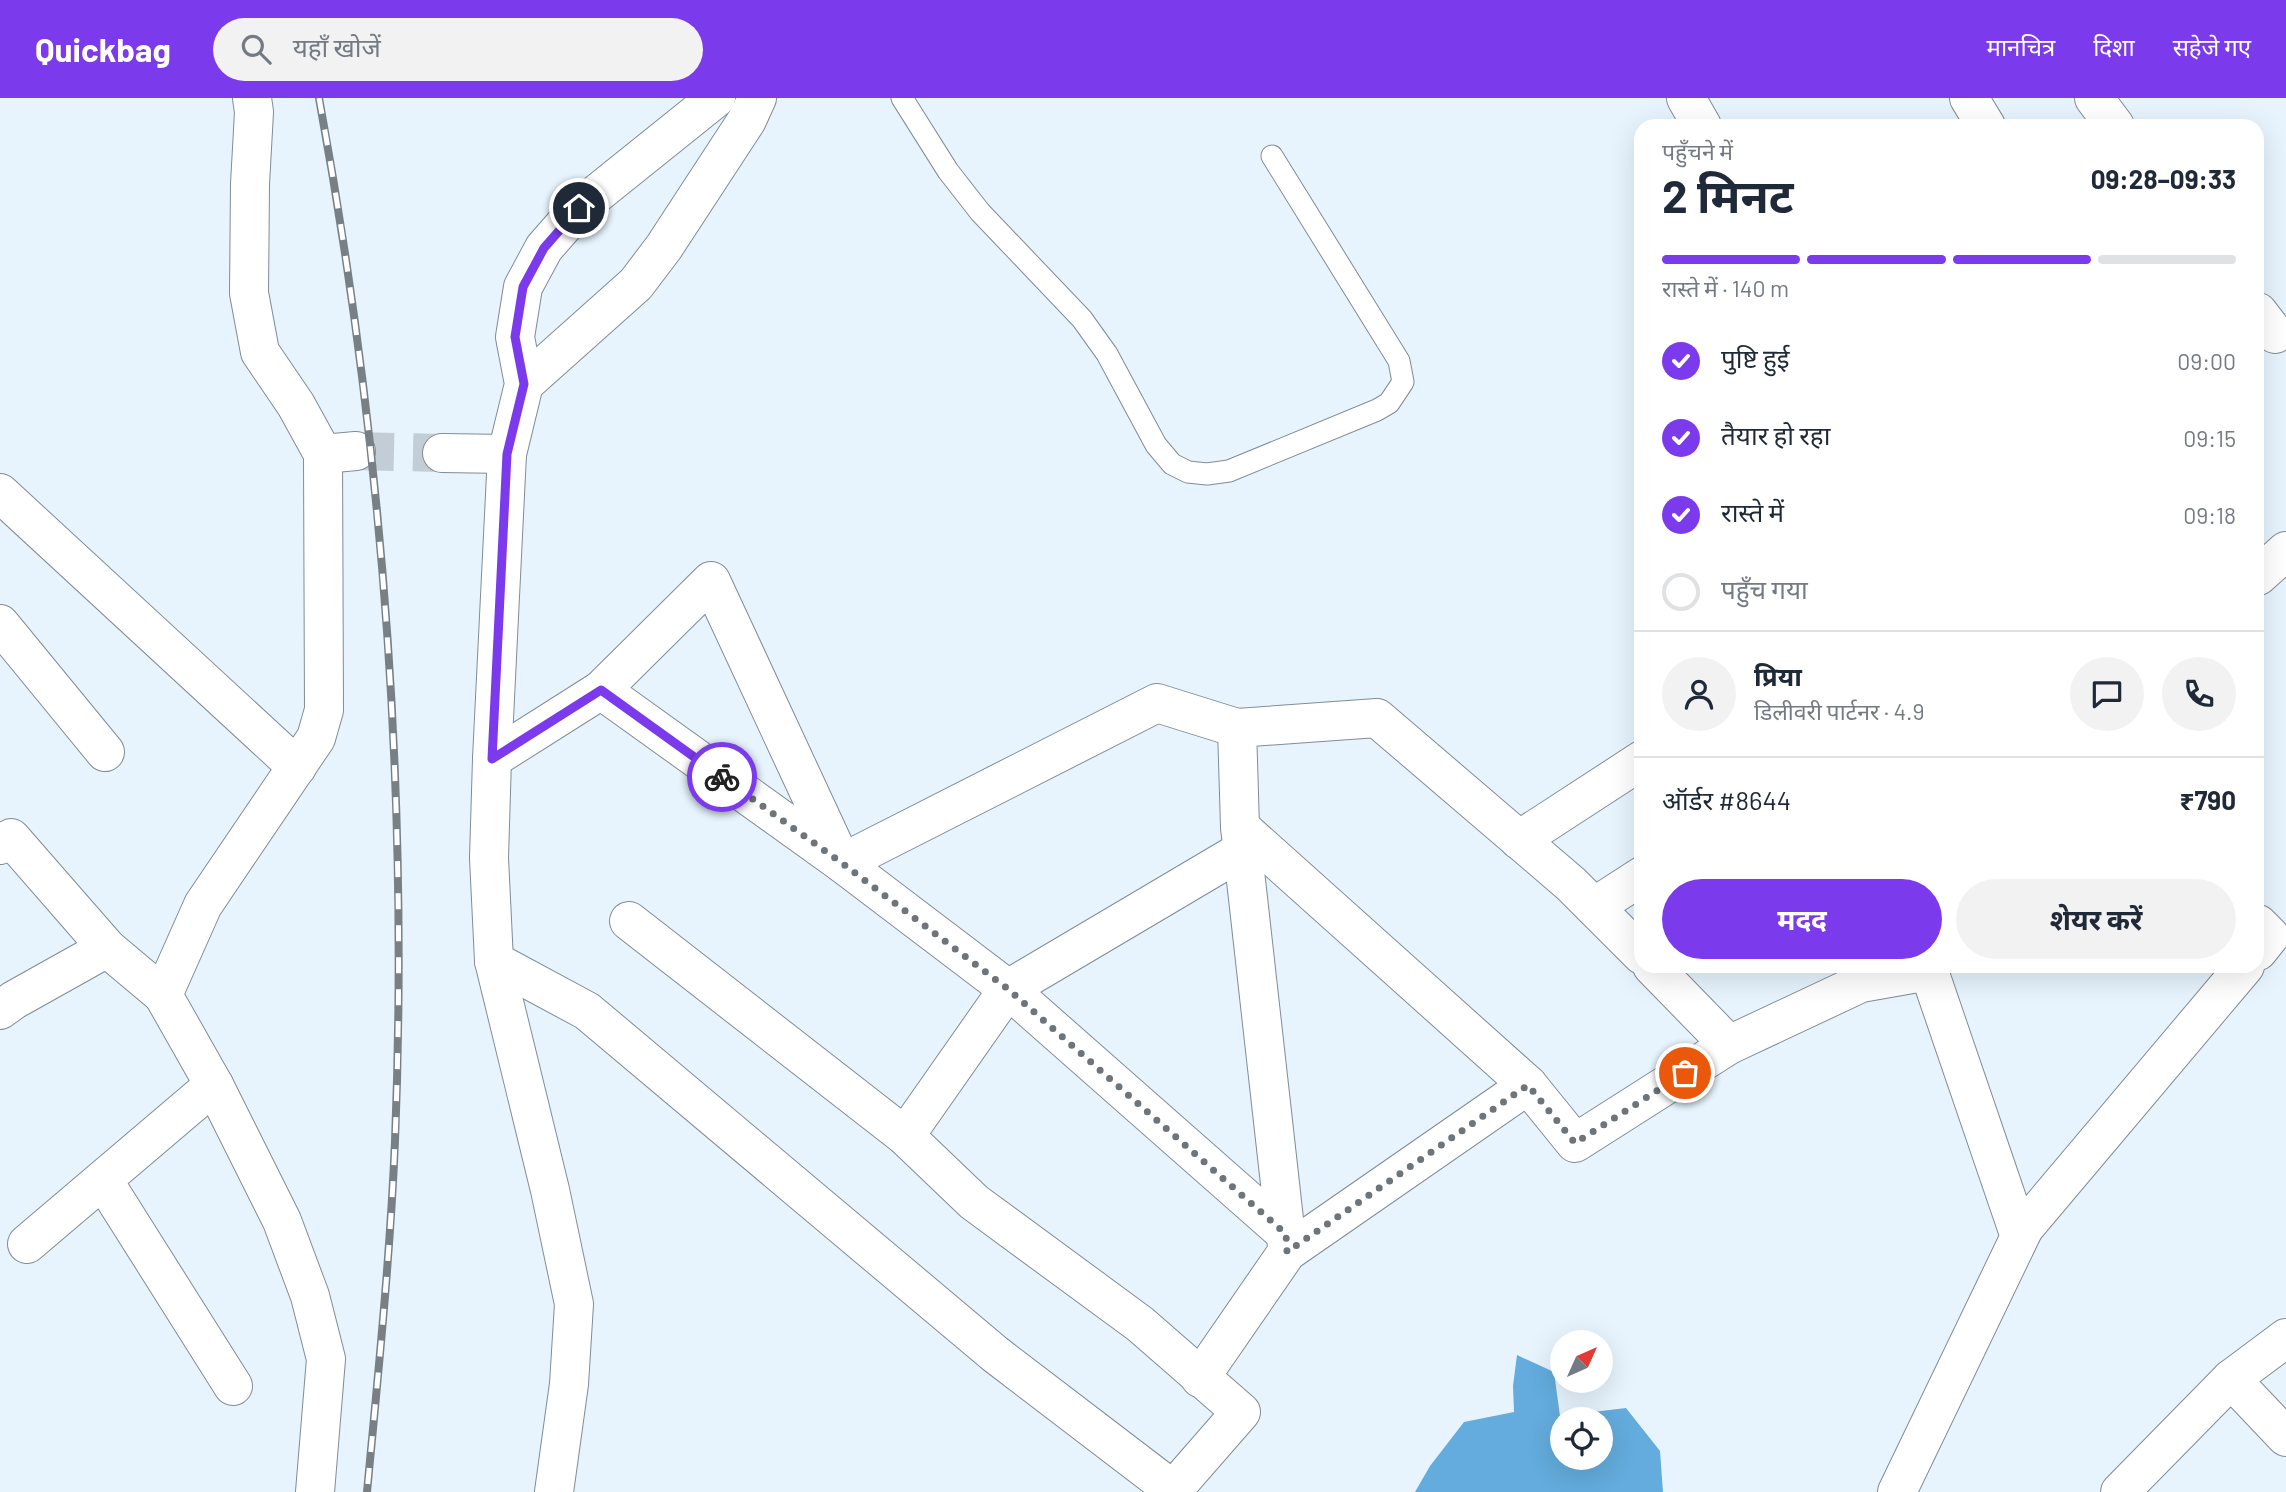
<!DOCTYPE html>
<html lang="hi">
<meta charset="utf-8">
<style>
body{margin:0;font-family:Barlow,"Noto Sans Devanagari",sans-serif;background:#f2f2f3;color:#1f2937;height:100vh;display:flex;flex-direction:column;font-size:26px;white-space:nowrap}
*{box-sizing:border-box;margin:0}
p{font-size:23px;color:#747a83}
.icon{flex:none;width:38px;height:38px;fill:none;stroke:currentColor;stroke-width:2;stroke-linecap:round;stroke-linejoin:round}
.map{position:relative;flex:1;overflow:hidden}
.drawer{position:absolute;left:1634px;top:21px;width:630px;height:854px;display:flex;flex-direction:column;background:#fff;border-radius:21px;box-shadow:0 7px 28px #0002}
.drawer>*{flex:none}
.needle{width:46px;rotate:45deg}
.tools{position:absolute;left:1550px;top:1232px;display:grid;gap:14px}
.tools a{display:grid;place-items:center;width:63px;height:63px;border-radius:50%;background:#fff;box-shadow:0 7px 28px #0002;font-size:35px}
.pin{position:absolute;display:grid;place-items:center;width:60px;height:60px;color:#fff;margin:-30px;border:4px solid #fff;border-radius:50%;box-shadow:0 2px 7px #0007}
.courier{position:absolute;display:grid;place-items:center;width:70px;height:70px;margin:-35px;border:5px solid #7c3aed;border-radius:50%;background:#fff;color:#222;box-shadow:0 2px 9px #0007}
.overview em{font-style:normal;font-weight:700}
.overview div{display:flex;flex-direction:column-reverse}
.overview{display:flex;align-items:center;justify-content:space-between;height:119px;padding:0 28px}
h1{font-size:46px;font-weight:700;line-height:52px}
.bar{display:grid;grid-template-columns:repeat(4,1fr);gap:10px 7px;align-content:center;height:84px;padding:0 28px}
.bar i{height:9px;border-radius:5px;background:#e0e1e3}
.bar .active{background:#7c3aed}
.bar p{grid-column:span 4}
.line{display:flex;align-items:center;gap:18px;padding:0 28px;border-top:2px solid #e0e1e3}
.line div{flex:1}
.round{display:grid;place-items:center;flex:none;width:74px;height:74px;border-radius:37px;background:#f2f2f3}
ol{padding:0 28px;list-style:none}
li{display:flex;align-items:center;gap:21px;height:77px}
li p{margin-inline-start:auto}
li .icon{padding:7px;border-radius:50%;background:#7c3aed;color:#fff;stroke-width:4}
li:last-child{color:#747a83}
li i{width:38px;height:38px;border:4px solid #e0e1e3;border-radius:50%}
.cta{display:flex;gap:14px;margin-top:auto;padding:14px 28px}
.cta a{flex:1;height:80px;border-radius:42px;background:#7c3aed;color:#fff;font-size:28px;font-weight:700;line-height:80px;text-align:center}
.cta a+a{background:#f2f2f3;color:#1f2937}
header{display:flex;align-items:center;gap:42px;box-sizing:border-box;height:98px;padding:0 35px;background:#7c3aed;color:#fff}
header strong{font-size:33px}
nav{display:flex;gap:38px;margin-inline-start:auto;font-size:24px}
.search{width:490px;height:63px;background:#f2f2f3;display:flex;align-items:center;gap:18px;box-sizing:border-box;padding:0 24px;border-radius:38px;color:#747a83;font-size:26px}
.map>svg:first-child{display:block}
</style>
<header>
<strong>Quickbag</strong>
<div class="search"><svg class="icon" aria-label="search" viewBox="0 0 24 24"><circle cx="10" cy="10" r="6"/><path d="M15 15l6 6"/></svg>यहाँ खोजें</div>
<nav><a>मानचित्र</a><a>दिशा</a><a>सहेजे गए</a></nav>
</header>
<div class="map">
<svg width="2286" height="1394" viewBox="0 0 2286 1394">
<rect width="100%" height="100%" fill="#e7f4fd"/>
<!-- water -->
<path fill="#63acdd" fill-rule="evenodd" d="M1517 1257 1554 1274 1560 1318 1626 1310 1660 1353 1663 1394H1415L1430 1368 1464 1324 1514 1314 1513 1288ZM1563 1321H1601V1360H1563Z"/>
<g fill="none" stroke-linecap="round" stroke-linejoin="round">
<!-- minor-tunnel -->
<polyline stroke="#c2cdd5" stroke-width="38" stroke-dasharray="38 19" stroke-linecap="butt" points="356,353 442,355"/>
<!-- service casing -->
<g stroke="#818c95" stroke-width="23">
<polyline id="service" points="902,0 948,73 980,114 1082,221 1107,256 1156,347 1172,366 1188,374 1207,376 1229,373 1377,312 1389,305 1403,284 1399,263 1272,58"/>
</g>
<!-- minor casing -->
<g stroke="#818c95" stroke-width="40">
<g id="minor">
<polyline points="252,0 254,14 250,86 249,195 260,254 296,307 323,356 324,612 316,640 203,807 163,897 214,987 282,1123 310,1198 326,1261 315,1394"/>
<polyline points="716,0 579,110 544,150 523,189 515,239 524,286 507,356 492,661 489,760 494,863 587,913 995,1256 1173,1392"/>
<polyline points="1686,0 1702,28"/>
<polyline points="1969,0 1986,28"/>
<polyline points="2094,0 2115,28"/>
<polyline points="2258,214 2275,236"/>
<polyline points="524,286 636,186 664,149 747,22 757,0"/>
<polyline points="442,355 507,356"/>
<polyline points="323,356 356,353"/>
<polyline points="0,395 297,669"/>
<polyline points="2258,478 2286,453"/>
<polyline points="0,526 105,654"/>
<polyline points="492,661 601,592"/>
<polyline points="1519,742 1642,662"/>
<polyline points="0,747 11,740 107,850"/>
<polyline points="842,765 711,483 601,592 842,765 1008,891 1286,1136"/>
<polyline points="842,765 1157,605 1237,630"/>
<polyline points="1594,809 1642,778"/>
<polyline points="629,823 905,1038 974,1104 1140,1226 1241,1314 1173,1392 1174,1394"/>
<polyline points="2258,826 2270,838 2258,853"/>
<polyline points="494,863 550,1092 574,1206 569,1286 554,1394"/>
<polyline points="1652,868 1729,947 1861,885 1929,873 2019,1136 2245,868"/>
<polyline points="0,912 14,902 107,850 163,897"/>
<polyline points="1528,987 1575,1045 1729,947"/>
<polyline points="905,1038 1008,891 1243,752"/>
<polyline points="103,1082 233,1288"/>
<polyline points="27,1146 214,987"/>
<polyline points="1287,1148 1240,729 1237,630 1377,620 1571,786 1642,857"/>
<polyline points="2286,1240 2231,1281 2286,1339"/>
<polyline points="1200,1280 1287,1154 1528,987 1240,729"/>
<polyline points="1897,1394 2026,1126"/>
<polyline points="2120,1394 2231,1281"/>
</g>
</g>
<!-- service -->
<use href="#service" stroke="#fff" stroke-width="21"/>
<!-- minor -->
<use href="#minor" stroke="#fff" stroke-width="38"/>
<!-- rail casing -->
<g stroke="#788086" stroke-width="8">
<path id="rail" d="M319 0C382 343 409 695 395 1043 390 1161 378 1277 367 1394"/>
</g>
<!-- rail -->
<use href="#rail" stroke="#fff" stroke-width="5" stroke-dasharray="16" stroke-linecap="butt"/>
</g>
<g fill="none" stroke-linecap="round" stroke-linejoin="round">
<!-- done -->
<polyline stroke="#6d757a" stroke-width="7" stroke-dasharray="0 12.6" points="722,679 842,765 1008,891 1286,1136 1287,1154 1528,987 1575,1045 1685,975"/>
<!-- route -->
<polyline stroke="#7c3aed" stroke-width="9" points="579,110 544,150 523,189 515,239 524,286 507,356 492,661 601,592 722,679"/>
</g>
</svg>
<div class="tools">
<a><svg class="needle" viewBox="-14 -14 28 28"><path d="M0-13l5 13h-10z" fill="#e53935"/><path d="M0 13l5-13h-10z" fill="#747a83"/></svg></a>
<a><svg class="icon" aria-label="locate" viewBox="0 0 24 24"><circle cx="12" cy="12" r="6"/><path d="M12 2v4M12 18v4M2 12h4M18 12h4"/></svg></a>
</div>
<div class="pin" style="left:1685px;top:975px;background:#ea580c"><svg class="icon" aria-label="bag" viewBox="0 0 24 24"><path d="M5 8h14l-1 12H6zM9 8a3 3 0 0 1 6 0"/></svg></div>
<div class="pin" style="left:579px;top:110px;background:#1f2937"><svg class="icon" aria-label="home" viewBox="0 0 24 24"><path d="M3 11l9-7 9 7M6 9v11h12V9"/></svg></div>
<div class="courier" style="left:722px;top:679px"><svg class="icon" aria-label="bike" viewBox="0 0 24 24"><circle cx="6" cy="16" r="4"/><circle cx="18" cy="16" r="4"/><path d="M6 16l4-8h5l3 8M10 8l3 8H6M13 5h3"/></svg></div>
<section class="drawer">
<div class="overview"><div><h1>2 मिनट</h1><p>पहुँचने में</p></div><em>09:28–09:33</em></div>
<div class="bar"><i class="active"></i><i class="active"></i><i class="active"></i><i></i><p>रास्ते में · 140 m</p></div>
<ol>
<li><svg class="icon" aria-label="check" viewBox="0 0 24 24"><path d="M5 12l5 5 9-10"/></svg>पुष्टि हुई<p>09:00</p></li>
<li><svg class="icon" aria-label="check" viewBox="0 0 24 24"><path d="M5 12l5 5 9-10"/></svg>तैयार हो रहा<p>09:15</p></li>
<li><svg class="icon" aria-label="check" viewBox="0 0 24 24"><path d="M5 12l5 5 9-10"/></svg>रास्ते में<p>09:18</p></li>
<li><i></i>पहुँच गया</li>
</ol>
<div class="line" style="height:126px"><a class="round"><svg class="icon" aria-label="person" viewBox="0 0 24 24"><circle cx="12" cy="8" r="4"/><path d="M4 21q1-7 8-7t8 7"/></svg></a><div><b>प्रिया</b><p>डिलीवरी पार्टनर · 4.9</p></div><a class="round"><svg class="icon" aria-label="chat" viewBox="0 0 24 24"><path d="M4 5h16v11H9l-5 4z"/></svg></a><a class="round"><svg class="icon" aria-label="phone" viewBox="0 0 24 24"><path d="M5 4h4l2 5-3 2q2 4 5 5l2-3 5 2v4C11 20 4 13 5 4z"/></svg></a></div>
<div class="line" style="height:91px"><div>ऑर्डर #8644</div><b>₹790</b></div>
<div class="cta"><a>मदद</a><a>शेयर करें</a></div>
</section>
</div>
